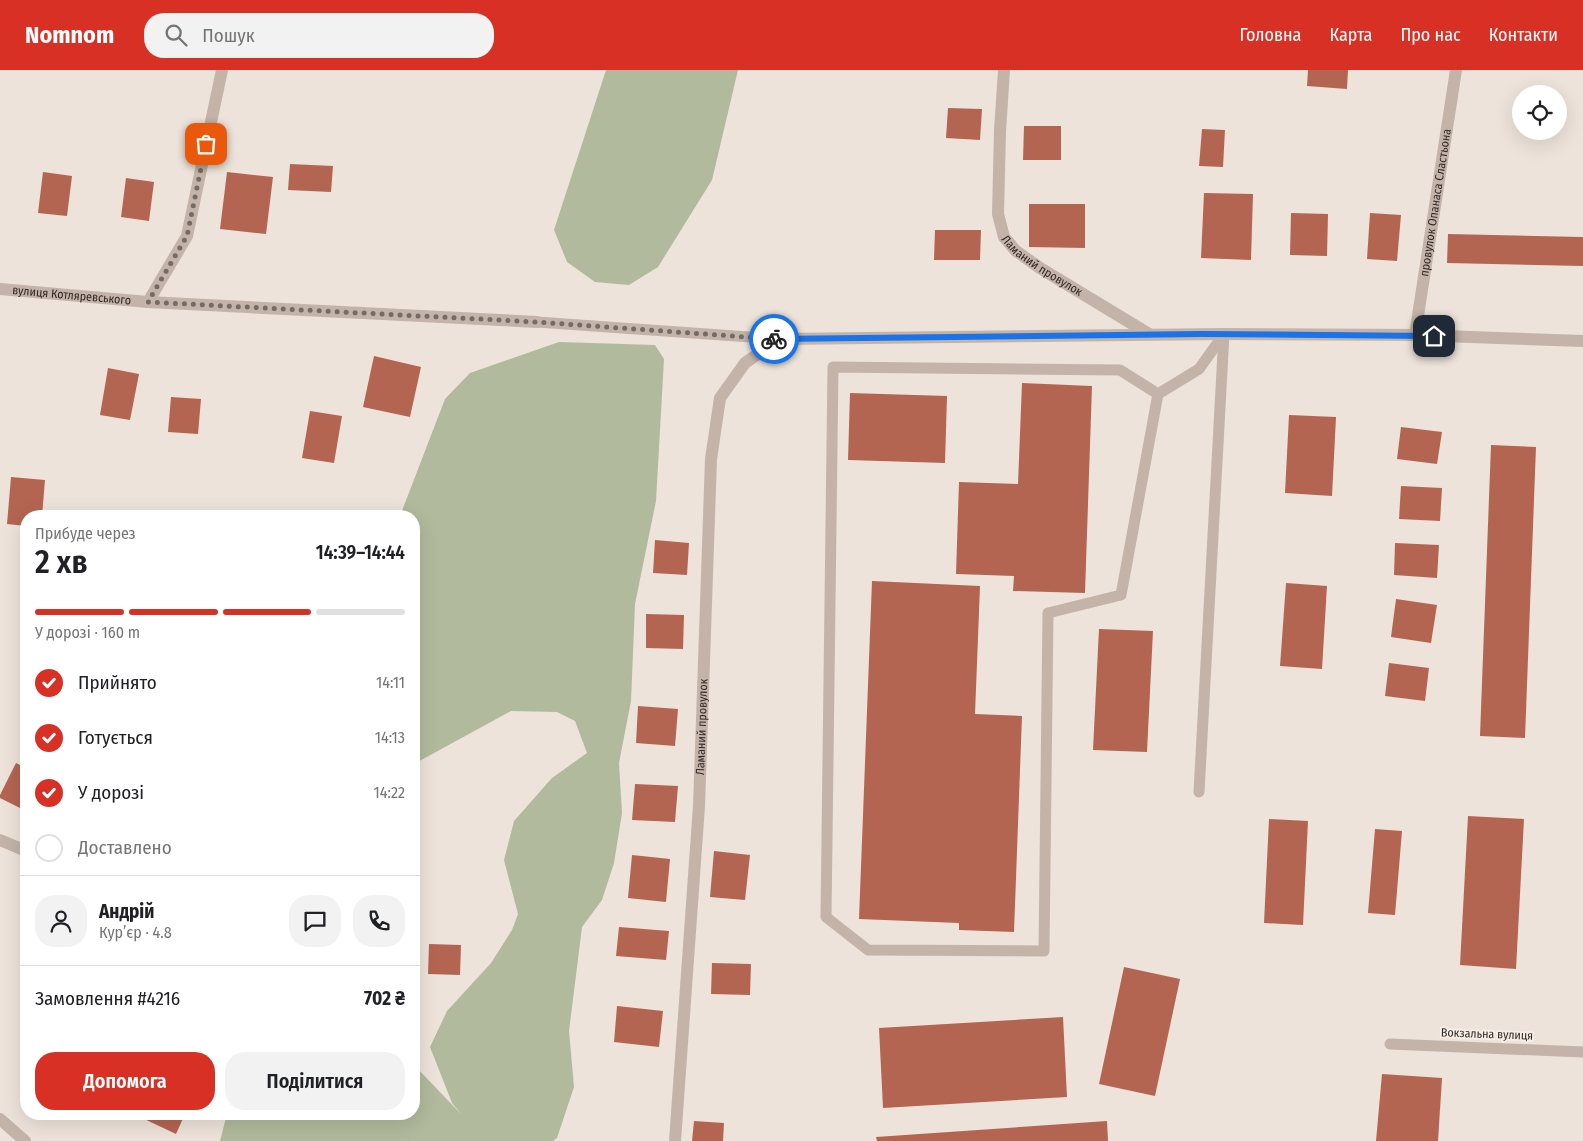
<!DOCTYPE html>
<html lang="uk">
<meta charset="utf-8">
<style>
body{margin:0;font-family:"Fira Sans Condensed",sans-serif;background:#f2f2f2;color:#202124;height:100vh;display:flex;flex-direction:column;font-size:19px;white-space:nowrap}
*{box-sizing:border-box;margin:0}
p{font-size:16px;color:#757577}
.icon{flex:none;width:28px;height:28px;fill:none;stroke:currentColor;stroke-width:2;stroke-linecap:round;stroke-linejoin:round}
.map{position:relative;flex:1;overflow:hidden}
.drawer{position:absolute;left:20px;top:440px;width:400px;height:610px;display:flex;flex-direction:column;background:#fff;border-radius:20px;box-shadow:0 5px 20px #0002}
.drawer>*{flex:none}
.tools{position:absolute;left:1512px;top:15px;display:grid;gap:10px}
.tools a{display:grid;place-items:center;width:55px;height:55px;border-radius:50%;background:#fff;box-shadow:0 5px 20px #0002;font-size:25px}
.pin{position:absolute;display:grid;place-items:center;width:42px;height:42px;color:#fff;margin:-21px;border-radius:10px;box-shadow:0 2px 8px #0006}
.courier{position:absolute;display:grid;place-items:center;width:50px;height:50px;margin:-25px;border:4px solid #1a73e8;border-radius:50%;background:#fff;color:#222;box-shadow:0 1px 6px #0007}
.head em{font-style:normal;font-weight:600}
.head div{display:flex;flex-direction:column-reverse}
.head{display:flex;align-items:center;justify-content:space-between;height:85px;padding:0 15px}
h1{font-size:32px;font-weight:600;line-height:38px}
.bar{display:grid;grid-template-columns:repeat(4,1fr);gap:8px 5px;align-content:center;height:60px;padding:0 15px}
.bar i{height:6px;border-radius:4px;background:#e0e0e0}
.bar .active{background:#d93025}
.bar p{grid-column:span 4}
.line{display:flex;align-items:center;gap:12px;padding:0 15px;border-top:1px solid #e0e0e0}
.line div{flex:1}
.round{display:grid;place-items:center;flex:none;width:52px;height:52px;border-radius:20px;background:#f2f2f2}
ol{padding:0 15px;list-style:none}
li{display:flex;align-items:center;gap:15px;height:55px}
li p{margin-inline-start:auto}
li .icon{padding:5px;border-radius:50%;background:#d93025;color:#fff;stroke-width:4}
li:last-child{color:#757577}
li i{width:28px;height:28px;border:2px solid #e0e0e0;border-radius:50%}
.action{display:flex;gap:10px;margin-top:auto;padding:10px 15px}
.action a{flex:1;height:58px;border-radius:20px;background:#d93025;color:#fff;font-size:20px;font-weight:600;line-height:58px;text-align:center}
.action a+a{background:#f2f2f2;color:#202124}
header{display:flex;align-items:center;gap:30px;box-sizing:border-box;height:70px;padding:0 25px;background:#d93025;color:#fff}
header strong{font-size:24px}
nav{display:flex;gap:28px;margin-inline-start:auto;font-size:18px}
.search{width:350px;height:45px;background:#f2f2f2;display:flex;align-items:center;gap:12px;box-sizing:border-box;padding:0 18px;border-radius:20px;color:#757577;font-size:19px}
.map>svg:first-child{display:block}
</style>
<header>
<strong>Nomnom</strong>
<div class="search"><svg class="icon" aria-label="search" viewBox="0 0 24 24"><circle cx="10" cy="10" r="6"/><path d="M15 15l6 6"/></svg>Пошук</div>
<nav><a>Головна</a><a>Карта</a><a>Про нас</a><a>Контакти</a></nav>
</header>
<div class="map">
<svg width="1583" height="1071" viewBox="0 0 1583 1071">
<rect width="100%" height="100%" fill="#ede3da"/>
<!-- green -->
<g fill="#b1ba9c">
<polygon points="606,0 738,0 712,110 658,197 629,215 595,212 567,192 554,160"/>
<polygon points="559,272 655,275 664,289 656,431 635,534 631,631 619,693 622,743 614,793 602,830 582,857 569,961 574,1017 557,1068 553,1071 220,1071 227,1044 414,1044 414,995 462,1045 452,1033 430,977 447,941 491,893 512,860 518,844 504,790 514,751 552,708 587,683 575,651 557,642 511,641 414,694 414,446 400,446 445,329 470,303"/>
</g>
<!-- building -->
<g fill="#b46551">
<polygon points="1308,0 1348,0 1347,19 1307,16"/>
<polygon points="948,38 982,39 980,70 946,68"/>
<polygon points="1024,56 1061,56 1061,90 1023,90"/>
<polygon points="1202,59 1225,60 1223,97 1199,96"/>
<polygon points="290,94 333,96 331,122 288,120"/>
<polygon points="43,102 72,106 67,146 38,143"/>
<polygon points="227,102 273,107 266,164 220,159"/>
<polygon points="126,108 154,112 149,151 121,147"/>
<polygon points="1204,123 1253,124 1251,190 1201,188"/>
<polygon points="1029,134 1085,134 1085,178 1029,177"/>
<polygon points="1291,143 1328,144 1327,186 1290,185"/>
<polygon points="1370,143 1401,145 1397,191 1367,189"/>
<polygon points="935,160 981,160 980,190 934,190"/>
<polygon points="1448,164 1583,167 1583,196 1447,193"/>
<polygon points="374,286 421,297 410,347 363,337"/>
<polygon points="108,298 139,304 130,350 100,345"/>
<polygon points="1022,313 1092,316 1085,523 1013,521 1014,506 956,504 959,412 1018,414"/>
<polygon points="850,323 947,326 945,393 848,390"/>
<polygon points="171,327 201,329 198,364 168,362"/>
<polygon points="310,341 342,346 334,393 302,388"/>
<polygon points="1289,345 1336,347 1332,426 1285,423"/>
<polygon points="1401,357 1442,362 1437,394 1397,389"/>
<polygon points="1491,375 1536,377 1525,668 1480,666"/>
<polygon points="11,407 45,410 42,446 26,446 26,456 7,454"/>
<polygon points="1401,416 1442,418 1440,451 1399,449"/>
<polygon points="655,470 689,473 687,505 653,503"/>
<polygon points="1395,473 1439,475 1437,508 1394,505"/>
<polygon points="872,511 980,516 975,644 1022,646 1014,862 959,860 959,853 859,849"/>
<polygon points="1286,513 1327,516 1322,599 1280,596"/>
<polygon points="1396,529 1437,535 1431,573 1391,567"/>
<polygon points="646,544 684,545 683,579 646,578"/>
<polygon points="1099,559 1153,561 1147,682 1093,680"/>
<polygon points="1389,593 1429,598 1425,631 1385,626"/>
<polygon points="638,636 678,639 675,676 636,673"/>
<polygon points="16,693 26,698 26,741 0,728 0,725"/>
<polygon points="635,714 678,716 675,752 632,750"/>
<polygon points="1468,746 1524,749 1516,899 1460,895"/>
<polygon points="1269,749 1308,751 1303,855 1264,853"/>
<polygon points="1375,759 1402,761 1395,845 1368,843"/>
<polygon points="714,781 750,785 745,830 710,827"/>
<polygon points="632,785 670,789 666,832 628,828"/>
<polygon points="619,857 669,861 666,890 616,886"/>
<polygon points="429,874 461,875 460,905 428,904"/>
<polygon points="712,893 751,894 750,925 711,924"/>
<polygon points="1124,897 1180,909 1155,1026 1099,1014"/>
<polygon points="617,936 663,941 659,977 614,972"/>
<polygon points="1063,947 1067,1027 883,1038 879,958"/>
<polygon points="1382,1004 1442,1008 1438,1071 1376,1071"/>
<polygon points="142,1044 185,1044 176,1064 140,1047"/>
<polygon points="694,1051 724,1053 723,1071 692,1071"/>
<polygon points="1107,1051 1108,1071 877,1071 876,1067"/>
</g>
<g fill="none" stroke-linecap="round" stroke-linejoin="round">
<!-- service -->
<g stroke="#c3b3a8" stroke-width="11">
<polyline points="537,252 779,269"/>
<polyline points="1158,324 1120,300 833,297 826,847 868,880 1044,881 1048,543 1121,525 1158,324 1199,299 1224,264"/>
<polyline points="1199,722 1224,264"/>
<polyline points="1390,974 1583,982"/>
</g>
<!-- minor -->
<g stroke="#c3b3a8" stroke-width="12">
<path id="s1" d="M1004 0 1000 61 998 144 1004 167 1016 181 1040 198 1149 264"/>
<path id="s2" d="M0 219 148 232 537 252"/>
<polyline points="148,232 187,166 222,0"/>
<path id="s3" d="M1415 265 1456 0"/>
<polyline points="0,770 26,781"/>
<polyline points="0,1049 25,1071"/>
<path id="s4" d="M675 1071 699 736 711 389 720 328 745 293 779 269 1224 264 1415 265 1583 271"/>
</g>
</g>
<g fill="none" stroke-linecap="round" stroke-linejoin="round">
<!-- done -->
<polyline stroke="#736b66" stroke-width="5" stroke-dasharray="0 9" points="206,74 187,166 148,232 537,252 774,269"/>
<!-- route -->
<polyline stroke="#1a73e8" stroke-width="6" points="774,269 1201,264 1434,266"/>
</g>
<g text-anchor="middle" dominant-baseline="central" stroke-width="4" stroke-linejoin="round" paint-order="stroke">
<!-- street labels -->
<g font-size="12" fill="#312a27" stroke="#f6eee5">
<text stroke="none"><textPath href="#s3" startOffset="134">провулок Опанаса Сластьона</textPath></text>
<text stroke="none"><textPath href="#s1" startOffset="216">Ламаний провулок</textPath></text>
<text stroke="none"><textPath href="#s2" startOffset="72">вулиця Котляревського</textPath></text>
<text stroke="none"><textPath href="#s4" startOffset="415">Ламаний провулок</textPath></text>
<text transform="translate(1487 964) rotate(2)">Вокзальна вулиця</text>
</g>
</g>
</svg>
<div class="tools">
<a><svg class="icon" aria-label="locate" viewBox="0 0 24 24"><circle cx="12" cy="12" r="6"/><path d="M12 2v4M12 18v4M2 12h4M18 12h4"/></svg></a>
</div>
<div class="pin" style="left:206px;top:74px;background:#ea580c"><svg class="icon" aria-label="bag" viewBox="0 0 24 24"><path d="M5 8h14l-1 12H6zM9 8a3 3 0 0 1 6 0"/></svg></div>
<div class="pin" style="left:1434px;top:266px;background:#1f2937"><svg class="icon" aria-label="home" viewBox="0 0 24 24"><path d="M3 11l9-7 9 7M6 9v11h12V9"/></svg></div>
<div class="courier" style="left:774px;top:269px"><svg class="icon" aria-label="bike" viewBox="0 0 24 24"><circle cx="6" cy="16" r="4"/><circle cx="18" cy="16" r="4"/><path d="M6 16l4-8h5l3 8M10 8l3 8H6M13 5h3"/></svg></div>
<section class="drawer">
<div class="head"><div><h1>2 хв</h1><p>Прибуде через</p></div><em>14:39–14:44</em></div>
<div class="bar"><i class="active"></i><i class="active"></i><i class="active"></i><i></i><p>У дорозі · 160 m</p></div>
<ol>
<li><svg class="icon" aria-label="check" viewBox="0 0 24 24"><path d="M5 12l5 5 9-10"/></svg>Прийнято<p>14:11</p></li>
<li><svg class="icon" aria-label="check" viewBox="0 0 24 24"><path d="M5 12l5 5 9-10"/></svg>Готується<p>14:13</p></li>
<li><svg class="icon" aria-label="check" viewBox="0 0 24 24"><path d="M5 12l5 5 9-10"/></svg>У дорозі<p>14:22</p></li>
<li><i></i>Доставлено</li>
</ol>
<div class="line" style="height:90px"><a class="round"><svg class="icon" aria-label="person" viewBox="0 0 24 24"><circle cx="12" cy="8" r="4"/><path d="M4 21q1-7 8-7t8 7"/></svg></a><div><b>Андрій</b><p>Кур’єр · 4.8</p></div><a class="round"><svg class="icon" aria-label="chat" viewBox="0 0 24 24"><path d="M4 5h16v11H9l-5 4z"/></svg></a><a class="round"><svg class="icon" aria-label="phone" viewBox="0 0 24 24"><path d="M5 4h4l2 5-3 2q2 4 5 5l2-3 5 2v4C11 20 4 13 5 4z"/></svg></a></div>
<div class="line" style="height:65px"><div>Замовлення #4216</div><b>702 ₴</b></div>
<div class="action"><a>Допомога</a><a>Поділитися</a></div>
</section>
</div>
